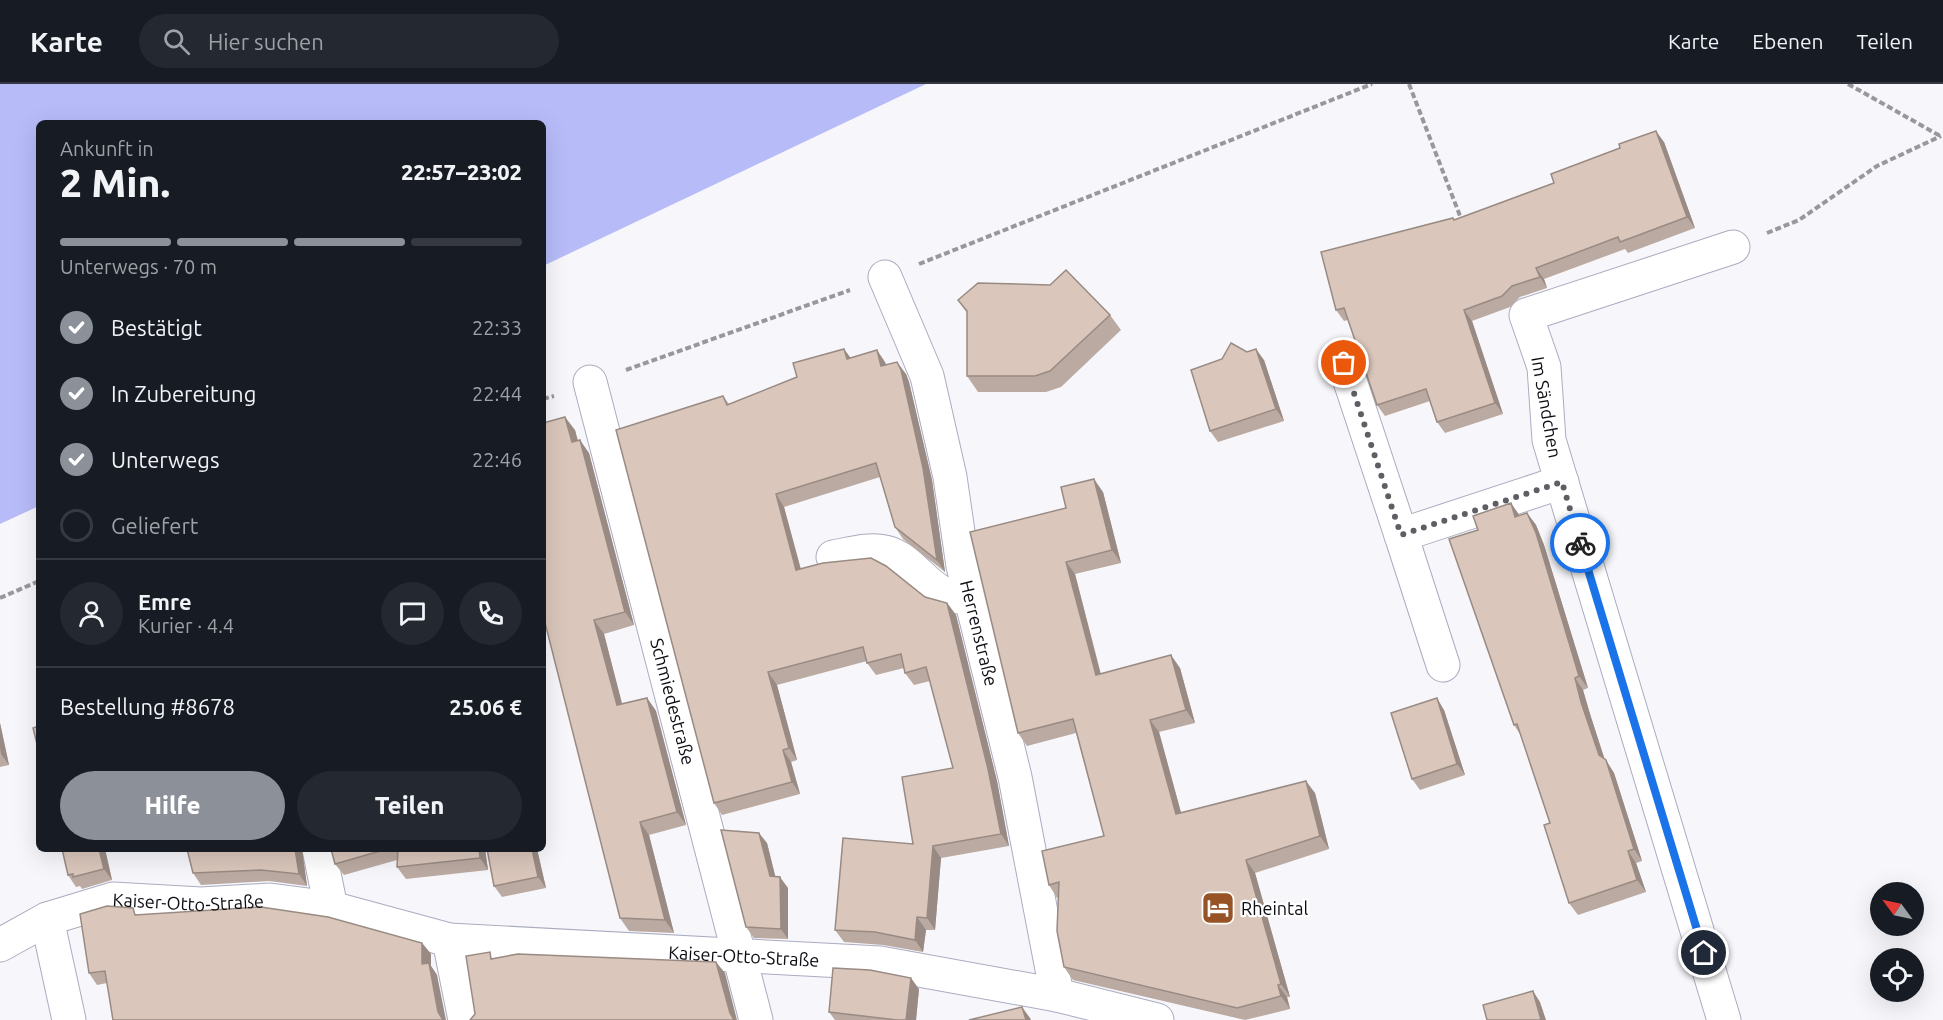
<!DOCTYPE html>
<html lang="de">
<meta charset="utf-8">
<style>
body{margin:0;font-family:Ubuntu,sans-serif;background:#242831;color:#f1f3f6;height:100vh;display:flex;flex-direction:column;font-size:22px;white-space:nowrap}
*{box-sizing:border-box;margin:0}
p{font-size:20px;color:#9ea1a6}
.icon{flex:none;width:33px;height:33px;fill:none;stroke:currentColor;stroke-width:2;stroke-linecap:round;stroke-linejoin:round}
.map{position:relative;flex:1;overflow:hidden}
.details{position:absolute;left:36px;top:36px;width:510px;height:732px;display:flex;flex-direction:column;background:#171b24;border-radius:9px;box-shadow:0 6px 24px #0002}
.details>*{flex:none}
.needle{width:39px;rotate:303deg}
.fabs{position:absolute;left:1870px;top:798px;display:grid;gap:12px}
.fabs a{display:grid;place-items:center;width:54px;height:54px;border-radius:50%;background:#171b24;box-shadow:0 6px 24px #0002;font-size:30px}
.pin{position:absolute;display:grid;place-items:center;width:51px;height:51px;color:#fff;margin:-26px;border:3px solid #fff;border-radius:50%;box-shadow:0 2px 6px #0007}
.courier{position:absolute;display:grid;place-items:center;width:60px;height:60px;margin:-30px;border:4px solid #1a73e8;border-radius:50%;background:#fff;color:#222;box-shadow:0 2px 8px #0007}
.overview em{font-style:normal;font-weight:800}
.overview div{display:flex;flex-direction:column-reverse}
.overview{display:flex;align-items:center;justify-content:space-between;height:102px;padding:0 24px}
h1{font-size:39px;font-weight:800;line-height:45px}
.bar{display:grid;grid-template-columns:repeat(4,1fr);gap:9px 6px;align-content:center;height:72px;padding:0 24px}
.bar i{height:8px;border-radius:4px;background:#363941}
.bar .current{background:#8c9099}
.bar p{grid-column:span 4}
.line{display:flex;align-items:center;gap:15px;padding:0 24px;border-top:2px solid #363941}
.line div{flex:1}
.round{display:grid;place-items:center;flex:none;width:63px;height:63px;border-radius:32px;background:#242831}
ol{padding:0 24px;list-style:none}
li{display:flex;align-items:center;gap:18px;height:66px}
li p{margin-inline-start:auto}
li .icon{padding:6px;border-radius:50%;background:#8c9099;color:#fff;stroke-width:4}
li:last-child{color:#9ea1a6}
li i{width:33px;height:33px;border:3px solid #363941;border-radius:50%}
.button{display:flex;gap:12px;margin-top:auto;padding:12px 24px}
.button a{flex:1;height:69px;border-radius:36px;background:#8c9099;color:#fff;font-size:24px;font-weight:800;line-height:69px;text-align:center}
.button a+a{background:#242831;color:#f1f3f6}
header{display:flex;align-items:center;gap:36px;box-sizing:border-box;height:84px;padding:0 30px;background:#171b24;border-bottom:2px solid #363941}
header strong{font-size:28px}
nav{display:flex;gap:33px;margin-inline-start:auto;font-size:21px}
.search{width:420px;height:54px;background:#242831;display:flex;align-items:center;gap:15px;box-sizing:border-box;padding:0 21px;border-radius:33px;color:#9ea1a6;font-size:22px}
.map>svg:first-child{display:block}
</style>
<header>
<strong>Karte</strong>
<div class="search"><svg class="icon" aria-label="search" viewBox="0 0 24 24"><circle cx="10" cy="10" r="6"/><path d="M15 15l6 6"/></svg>Hier suchen</div>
<nav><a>Karte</a><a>Ebenen</a><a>Teilen</a></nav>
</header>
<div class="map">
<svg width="1943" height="936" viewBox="0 0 1943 936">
<rect width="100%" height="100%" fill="#f7f7fb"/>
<!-- water -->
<polygon fill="#b7bbf8" points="0,0 926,0 543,182 543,39 39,39 39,422 0,440"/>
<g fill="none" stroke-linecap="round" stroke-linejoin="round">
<!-- minor casing -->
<g stroke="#aaacc0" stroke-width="35">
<g id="minor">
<path id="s1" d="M885 193 927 292 950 393 963 482 1015 693 1057 911"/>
<polyline points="1344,279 1401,451"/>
<path id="s2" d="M590 298 756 936"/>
<path d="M833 473C850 470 869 464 885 468 919 476 926 517 970 513"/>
<polyline points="1443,581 1401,451 1562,398"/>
<polyline points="319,765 331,824"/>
<polyline points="47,835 69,936"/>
<polyline points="449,856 465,936"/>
<path id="s3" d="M0 861 47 835 113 815 201 820 270 816 331 824 449 856 880 879 1057 911 1157 936"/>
<polyline points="1724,936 1549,356 1544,283 1526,231 1733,163"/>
</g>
</g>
<!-- path -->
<g stroke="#97979c" stroke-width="4" stroke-dasharray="6 3" stroke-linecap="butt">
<polyline points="1409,0 1462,137"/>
<polyline points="1848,0 1942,53"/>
<polyline points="1767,149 1799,136 1877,82 1941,52"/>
<polyline points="919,180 1372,0"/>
<polyline points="626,286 850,206"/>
<polyline points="543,315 554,312"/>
<polyline points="0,514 39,497"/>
</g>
<!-- minor -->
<use href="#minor" stroke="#fff" stroke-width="33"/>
</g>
<!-- wall -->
<g fill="#bbaaa1">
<polygon points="1664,58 1695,144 1628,169 1625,165 1544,195 1547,204 1520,213 1510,223 1472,237 1503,330 1445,349 1437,338 1430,317 1385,332 1377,321 1348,236 1344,237 1336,226 1455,136"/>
<polygon points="1050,201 1110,231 1121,246 1061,303 1046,308 978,308 967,292 967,229 958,216"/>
<polygon points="1247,268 1264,276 1284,337 1218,358 1210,347"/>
<polygon points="851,274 885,278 886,281 906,290 909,298 932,396 945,488 903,455 895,443 880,393 784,423 801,485 925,513 947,519 956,531 997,697 1009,762 941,774 935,846 926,846 923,868 883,861 844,858 835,846 913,760 953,684 930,597 914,601 905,589 904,584 876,591 867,579 867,577 777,601 797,676 791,678 800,710 722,731 714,719 723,312 729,320"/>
<polygon points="575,346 577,356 589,369 634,541 604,550 622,620 647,614 656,627 686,741 649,751 674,849 629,847 620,834 548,547"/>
<polygon points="1103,408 1121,479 1075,490 1101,590 1180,584 1195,639 1159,648 1181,729 1315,709 1329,765 1255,789 1290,913 1287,913 1290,925 1245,936 1073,896 1064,883 1059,814 1057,814 1049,801 1104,752 1076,649 1027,662 1018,649 1066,424"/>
<polygon points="1527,429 1536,441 1544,461 1588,604 1583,606 1590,630 1605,676 1614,689 1642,777 1636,779 1646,808 1578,831 1569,819 1550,739 1520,650 1514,641 1519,432"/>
<polygon points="1444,626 1465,691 1420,706 1412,695"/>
<polygon points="0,639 9,681 0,683"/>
<polygon points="767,759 775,792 788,804 788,855 754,854 746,843"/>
<polygon points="62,765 105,765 112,796 82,805 80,802 76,803 68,791"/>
<polygon points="187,765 302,765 307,802 269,797 201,801 193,789"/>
<polygon points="331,765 485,765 488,786 406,795 397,783 397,776 344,791 335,780"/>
<polygon points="487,765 537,765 546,804 502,813 494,802"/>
<polygon points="138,831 422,859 431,870 431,882 437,891 107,899 97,901 89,889"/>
<polygon points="919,905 916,936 835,936 829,928"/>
</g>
<!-- shaded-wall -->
<g fill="#998b83">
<polygon points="1656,47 1664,58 1695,144 1687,133"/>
<polygon points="1536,184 1544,195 1547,204 1540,193"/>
<polygon points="1464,226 1472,237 1503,330 1495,319"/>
<polygon points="844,265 853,277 847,275"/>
<polygon points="1256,265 1264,276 1284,337 1276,325"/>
<polygon points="877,266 885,278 890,295 881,282"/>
<polygon points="897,278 906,290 909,298 932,396 945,488 937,476"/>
<polygon points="565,333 575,346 582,371 572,358"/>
<polygon points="580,356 589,369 634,541 625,528"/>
<polygon points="1094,395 1103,408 1121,479 1112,466"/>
<polygon points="776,410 784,423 804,498 796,486"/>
<polygon points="1511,419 1520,432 1515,433"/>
<polygon points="1527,429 1536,441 1544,461 1588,604 1579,592"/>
<polygon points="1066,478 1075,490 1104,604 1096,591"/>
<polygon points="947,519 956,531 997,697 1009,762 1001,750"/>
<polygon points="594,536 604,550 626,635 617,621"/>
<polygon points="1171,571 1180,584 1195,639 1186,626"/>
<polygon points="768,588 777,601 797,676 789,664"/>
<polygon points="1575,594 1583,606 1590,630 1607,683 1599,671 1581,618"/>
<polygon points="647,614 656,627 686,741 677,728"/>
<polygon points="1437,614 1444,626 1465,691 1457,680"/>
<polygon points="1150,636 1159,648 1185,743 1176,730"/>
<polygon points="0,639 9,681 1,670 0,663"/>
<polygon points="783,666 791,678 800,710 792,698"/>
<polygon points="1606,676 1614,689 1642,777 1634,765"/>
<polygon points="1306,697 1315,709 1329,765 1320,752"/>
<polygon points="640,738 649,751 674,849 665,836"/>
<polygon points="759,749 767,759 778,803 770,792"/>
<polygon points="933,762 941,774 935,846 927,834"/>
<polygon points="99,765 105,765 112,796 104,785"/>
<polygon points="295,765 302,765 307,802 299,790"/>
<polygon points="479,765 485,765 488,786 480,774"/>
<polygon points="532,765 537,765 546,804 538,793"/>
<polygon points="1628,767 1636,779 1646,808 1637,796"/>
<polygon points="1246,776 1255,789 1290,913 1281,900"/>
<polygon points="780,793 788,804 788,855 781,845"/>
<polygon points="917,833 926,846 923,868 915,856"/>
<polygon points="422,859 431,870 431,882 437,891 446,936 443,936 438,928 422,880"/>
<polygon points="716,878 725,889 737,936 734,936 730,929"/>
<polygon points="911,894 919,905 916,936 906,936"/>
<polygon points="1278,901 1287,913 1290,925 1281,912"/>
<polygon points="1533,907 1540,918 1546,936 1541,936"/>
<polygon points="1022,923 1030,934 1031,936 1026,936"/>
</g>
<!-- building -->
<g fill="#dac6bb" stroke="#998b83" stroke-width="1.5">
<polygon points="1656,47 1687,133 1620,158 1618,153 1536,184 1540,193 1512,202 1502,212 1464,226 1495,319 1437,338 1426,305 1377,321 1344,224 1336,226 1321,168 1453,134 1454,136 1554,99 1551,90 1620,64 1619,60"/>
<polygon points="1066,186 1110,231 1050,287 1035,292 967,292 967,227 958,216 978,199 1050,201"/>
<polygon points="1231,259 1247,268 1256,265 1276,325 1210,347 1191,286 1222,275"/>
<polygon points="844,265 847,275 877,266 881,282 897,278 901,286 923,384 937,476 895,443 876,379 776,410 796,486 823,479 871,474 886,482 925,513 947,519 988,685 1001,750 933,762 927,834 917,833 915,856 875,848 835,846 843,754 913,760 902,693 953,684 926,583 905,589 901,570 867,579 863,563 768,588 789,664 783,666 792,698 714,719 616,346 723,312 727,321 797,293 793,279"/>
<polygon points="565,333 572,358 580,356 625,528 594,536 617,621 647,614 677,728 640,738 665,836 620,834 543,531 543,339"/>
<polygon points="1094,395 1112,466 1066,478 1096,591 1171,571 1186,626 1150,636 1176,730 1306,697 1320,752 1246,776 1281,900 1278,901 1281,912 1237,924 1064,883 1057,847 1059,798 1049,801 1042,767 1104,752 1073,635 1018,649 970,448 1066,424 1061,403"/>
<polygon points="1511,419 1515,433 1527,429 1536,449 1579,592 1575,594 1581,618 1599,671 1606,676 1634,765 1628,767 1637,796 1569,819 1544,741 1550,739 1517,640 1514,641 1449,455 1478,446 1473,432"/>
<polygon points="1437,614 1457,680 1412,695 1391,629"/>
<polygon points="39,642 39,668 33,644"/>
<polygon points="721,746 759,749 770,792 780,793 781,845 746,843"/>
<polygon points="62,765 99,765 104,785 73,793 73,790 68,791"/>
<polygon points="187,765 295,765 299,790 261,786 193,789"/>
<polygon points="331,765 387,765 335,780"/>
<polygon points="398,765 479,765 480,774 397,783"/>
<polygon points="487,765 532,765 538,793 494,802"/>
<polygon points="107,822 133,824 135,831 261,823 328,833 422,859 422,880 429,879 438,928 443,936 113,936 105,887 89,889 80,830"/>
<polygon points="490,868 491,875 518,870 716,878 730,929 734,936 470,936 475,930 466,872"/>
<polygon points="833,884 870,886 911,894 906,936 897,936 829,928"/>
<polygon points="1533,907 1541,936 1487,936 1483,921"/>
<polygon points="1022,923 1026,936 969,936"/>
</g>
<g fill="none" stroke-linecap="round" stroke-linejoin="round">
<!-- done -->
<polyline stroke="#5e5e64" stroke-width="6" stroke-dasharray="0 10.8" points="1344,279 1401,451 1562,398 1580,459"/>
<!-- route -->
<polyline stroke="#1a73e8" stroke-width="8" points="1580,459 1704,869"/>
</g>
<!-- icons -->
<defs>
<g id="hotel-square" transform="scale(1.725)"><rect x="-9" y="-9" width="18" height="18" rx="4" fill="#975326" stroke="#fff"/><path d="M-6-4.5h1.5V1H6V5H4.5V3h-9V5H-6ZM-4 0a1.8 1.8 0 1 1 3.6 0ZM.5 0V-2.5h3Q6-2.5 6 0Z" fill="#fff"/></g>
</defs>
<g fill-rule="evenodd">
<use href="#hotel-square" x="1218" y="824"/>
</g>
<g text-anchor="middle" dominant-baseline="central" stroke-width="4.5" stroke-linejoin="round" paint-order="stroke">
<!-- street labels -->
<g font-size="18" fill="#0c0c13" stroke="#fff">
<text transform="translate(1547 323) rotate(80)">Im Sändchen</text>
<text stroke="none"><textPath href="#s1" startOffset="370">Herrenstraße</textPath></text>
<text stroke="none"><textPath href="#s2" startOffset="330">Schmiedestraße</textPath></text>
<text stroke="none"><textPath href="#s3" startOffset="198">Kaiser-Otto-Straße</textPath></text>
<text stroke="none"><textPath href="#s3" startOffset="759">Kaiser-Otto-Straße</textPath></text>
</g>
<!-- poi labels -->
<g font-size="18" fill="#0c0c13" stroke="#fff" text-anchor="start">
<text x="1241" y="824">Rheintal</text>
</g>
</g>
</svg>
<div class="fabs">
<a><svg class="needle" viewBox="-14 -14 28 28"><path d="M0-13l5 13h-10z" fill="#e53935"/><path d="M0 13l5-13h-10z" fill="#9ea1a6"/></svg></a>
<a><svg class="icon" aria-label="locate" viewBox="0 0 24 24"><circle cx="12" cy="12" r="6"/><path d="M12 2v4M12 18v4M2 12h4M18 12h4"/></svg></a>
</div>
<div class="pin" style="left:1344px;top:279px;background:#ea580c"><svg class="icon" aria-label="bag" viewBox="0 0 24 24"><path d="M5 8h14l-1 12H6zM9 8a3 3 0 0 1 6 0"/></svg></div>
<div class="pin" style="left:1704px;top:869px;background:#1f2937"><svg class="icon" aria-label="home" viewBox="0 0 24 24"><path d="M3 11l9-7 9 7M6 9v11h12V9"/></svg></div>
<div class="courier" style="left:1580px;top:459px"><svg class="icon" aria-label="bike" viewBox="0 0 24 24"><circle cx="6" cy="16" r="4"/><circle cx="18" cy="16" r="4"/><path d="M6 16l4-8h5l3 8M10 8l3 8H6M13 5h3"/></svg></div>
<section class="details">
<div class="overview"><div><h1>2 Min.</h1><p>Ankunft in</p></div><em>22:57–23:02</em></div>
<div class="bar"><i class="current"></i><i class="current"></i><i class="current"></i><i></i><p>Unterwegs · 70 m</p></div>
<ol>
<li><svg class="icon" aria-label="check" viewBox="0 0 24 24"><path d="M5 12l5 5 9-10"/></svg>Bestätigt<p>22:33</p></li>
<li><svg class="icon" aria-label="check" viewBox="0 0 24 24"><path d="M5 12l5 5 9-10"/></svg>In Zubereitung<p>22:44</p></li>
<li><svg class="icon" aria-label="check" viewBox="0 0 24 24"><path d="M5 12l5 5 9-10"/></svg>Unterwegs<p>22:46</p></li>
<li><i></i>Geliefert</li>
</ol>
<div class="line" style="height:108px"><a class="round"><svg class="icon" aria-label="person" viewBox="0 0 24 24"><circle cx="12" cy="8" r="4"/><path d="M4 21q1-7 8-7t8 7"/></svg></a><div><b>Emre</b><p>Kurier · 4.4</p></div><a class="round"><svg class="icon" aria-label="chat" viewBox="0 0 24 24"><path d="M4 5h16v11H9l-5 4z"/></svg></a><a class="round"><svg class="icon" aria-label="phone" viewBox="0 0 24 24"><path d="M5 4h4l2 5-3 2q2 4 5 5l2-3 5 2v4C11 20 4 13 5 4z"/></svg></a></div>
<div class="line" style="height:78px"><div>Bestellung #8678</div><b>25.06 €</b></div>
<div class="button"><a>Hilfe</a><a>Teilen</a></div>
</section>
</div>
